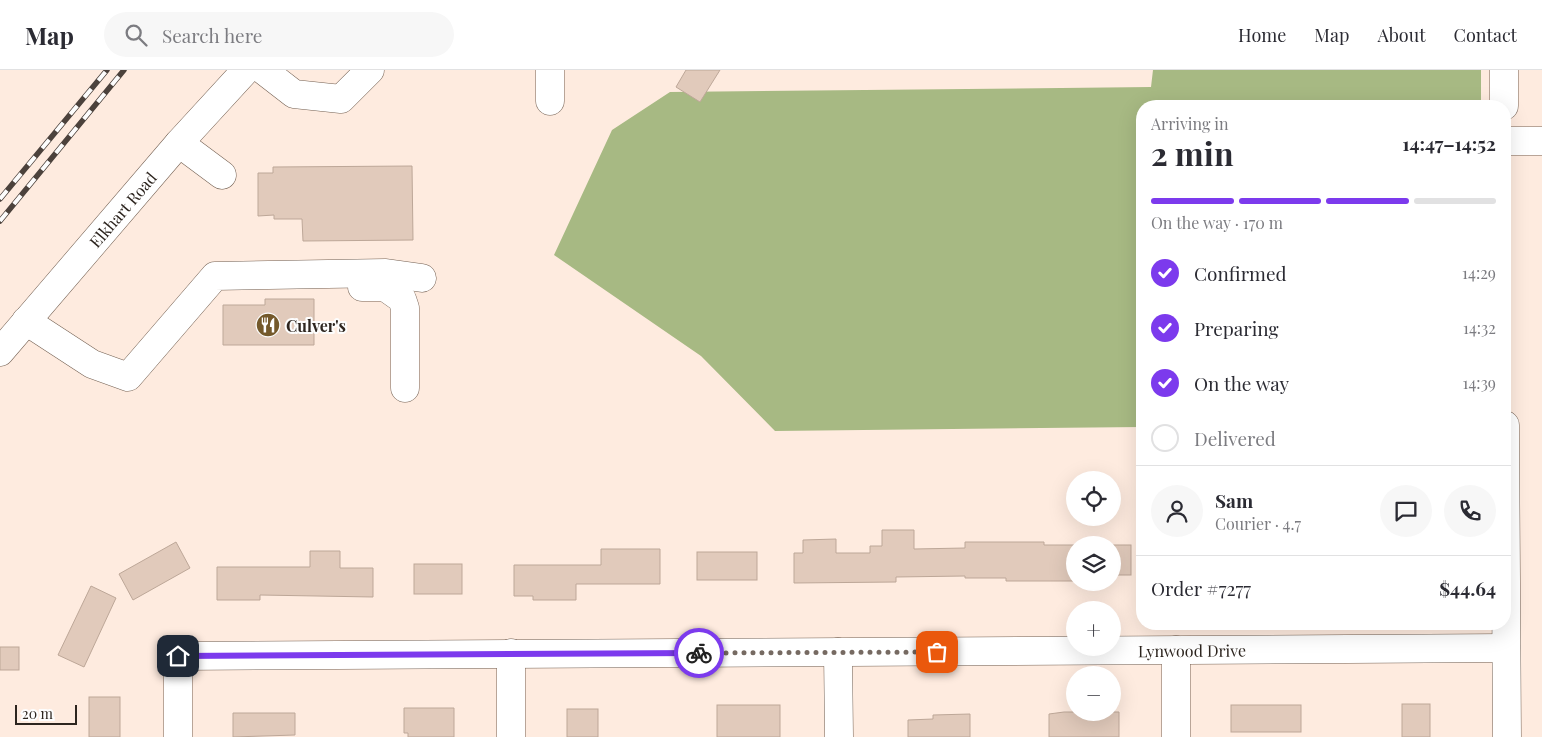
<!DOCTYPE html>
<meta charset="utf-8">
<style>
body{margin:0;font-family:"Playfair Display",serif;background:#f7f7f7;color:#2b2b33;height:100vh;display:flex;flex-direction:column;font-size:19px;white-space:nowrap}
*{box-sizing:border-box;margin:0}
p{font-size:16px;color:#7c7c81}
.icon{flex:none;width:28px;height:28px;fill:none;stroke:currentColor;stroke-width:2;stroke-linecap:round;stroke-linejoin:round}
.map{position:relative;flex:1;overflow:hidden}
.panel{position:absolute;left:1136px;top:30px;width:375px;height:530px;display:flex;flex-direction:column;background:#fff;border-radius:20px;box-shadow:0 5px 20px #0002}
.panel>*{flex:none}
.buttons{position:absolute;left:1066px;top:401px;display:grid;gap:10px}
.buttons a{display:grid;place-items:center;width:55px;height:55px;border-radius:50%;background:#fff;box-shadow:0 5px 20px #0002;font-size:25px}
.scale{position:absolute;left:15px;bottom:12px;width:62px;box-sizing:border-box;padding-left:5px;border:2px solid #2d251f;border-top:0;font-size:14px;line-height:18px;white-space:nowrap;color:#2d251f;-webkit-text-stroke:4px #fdfdfd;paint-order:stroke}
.pin{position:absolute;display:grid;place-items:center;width:42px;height:42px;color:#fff;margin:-21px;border-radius:10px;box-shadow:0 2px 8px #0006}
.courier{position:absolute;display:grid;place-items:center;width:50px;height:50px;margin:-25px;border:4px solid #7c3aed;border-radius:50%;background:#fff;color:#222;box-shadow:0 1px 6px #0007}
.overview em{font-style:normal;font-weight:700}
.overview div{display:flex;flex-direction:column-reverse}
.overview{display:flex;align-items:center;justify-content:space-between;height:85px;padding:0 15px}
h1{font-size:32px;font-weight:700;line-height:38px}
.bar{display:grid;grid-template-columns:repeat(4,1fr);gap:8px 5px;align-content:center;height:60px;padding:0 15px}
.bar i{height:6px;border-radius:4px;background:#e1e1e2}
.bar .selected{background:#7c3aed}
.bar p{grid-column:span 4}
.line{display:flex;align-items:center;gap:12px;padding:0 15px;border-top:1px solid #e1e1e2}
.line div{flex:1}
.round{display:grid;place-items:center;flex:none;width:52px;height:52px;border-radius:26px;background:#f7f7f7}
ol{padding:0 15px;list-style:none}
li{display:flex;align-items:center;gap:15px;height:55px}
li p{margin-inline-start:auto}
li .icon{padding:5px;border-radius:50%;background:#7c3aed;color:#fff;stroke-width:4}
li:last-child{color:#7c7c81}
li i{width:28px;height:28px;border:2px solid #e1e1e2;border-radius:50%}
header{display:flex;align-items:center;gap:30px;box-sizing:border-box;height:70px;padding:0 25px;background:#fff;border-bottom:1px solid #e1e1e2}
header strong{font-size:24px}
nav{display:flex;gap:28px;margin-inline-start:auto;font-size:18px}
.search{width:350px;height:45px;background:#f7f7f7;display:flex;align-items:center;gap:12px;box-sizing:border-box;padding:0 18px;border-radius:28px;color:#7c7c81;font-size:19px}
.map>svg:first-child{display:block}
</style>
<header>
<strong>Map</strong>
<div class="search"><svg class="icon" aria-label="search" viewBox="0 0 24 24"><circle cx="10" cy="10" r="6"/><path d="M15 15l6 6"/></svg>Search here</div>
<nav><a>Home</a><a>Map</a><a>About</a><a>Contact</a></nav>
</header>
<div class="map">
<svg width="1542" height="667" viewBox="0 0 1542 667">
<rect width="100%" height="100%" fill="#feebdf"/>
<!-- forest -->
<polygon fill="#a7b983" points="1153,0 1481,0 1481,36 1142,36 1142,357 775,361 701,286 554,185 612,60 670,22 1151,17"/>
<!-- building -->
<g fill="#e1cabb" stroke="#bda798">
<polygon points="686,0 720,0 700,32 676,17"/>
<polygon points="412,96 413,170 303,171 302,149 274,149 274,145 258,146 258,103 273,103 273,97"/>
<polygon points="265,229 314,229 314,275 223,275 223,235 265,235"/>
<polygon points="882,460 914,460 914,479 965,478 965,472 1044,472 1044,475 1075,475 1075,511 1006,511 1006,508 965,508 965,506 896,507 896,512 794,513 794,483 803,483 803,470 836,469 836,483 870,483 870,476 882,476"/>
<polygon points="176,472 190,498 133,530 119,504"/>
<rect x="1112" y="475" width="19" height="30"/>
<polygon points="601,479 660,479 660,514 576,514 576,530 533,530 533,526 514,526 514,495 601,495"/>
<polygon points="310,481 340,481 340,498 373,498 373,527 260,525 260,530 217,530 217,497 310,497"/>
<rect x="697" y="482" width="60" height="28"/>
<rect x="414" y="494" width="48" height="30"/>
<polygon points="91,516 116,528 84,597 58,585"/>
<rect x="0" y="577" width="19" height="23"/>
<rect x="89" y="627" width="31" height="40"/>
<rect x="1402" y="634" width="28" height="33"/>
<rect x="717" y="635" width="63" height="32"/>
<rect x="1231" y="635" width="70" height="27"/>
<polygon points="404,638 454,638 454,667 408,667 408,663 404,663"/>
<rect x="567" y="639" width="31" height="28"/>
<polygon points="1064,642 1119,642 1119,667 1049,667 1049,644"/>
<polygon points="233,643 295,643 295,665 233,667"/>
<polygon points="970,644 970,667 908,667 908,650 933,649 933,645"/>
</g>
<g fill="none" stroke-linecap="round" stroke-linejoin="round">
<!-- minor casing -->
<g stroke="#746153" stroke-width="29">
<g id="minor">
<polyline points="263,0 294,24 341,29 370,0"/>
<polyline points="550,0 550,31"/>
<polyline points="1504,0 1504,36"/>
<polyline points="1505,71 1542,71"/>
<polyline points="179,73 222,105"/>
<polyline points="362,217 385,217 402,229 405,238 405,318"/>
<polyline points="26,251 92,294 128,307 215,206 386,203 422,208"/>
<polyline points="1505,355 1507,667"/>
<polyline points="1176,580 1176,667"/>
<polyline points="838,582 839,667"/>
<polyline points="511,583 511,667"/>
<path id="s1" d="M178 667V586L1506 578"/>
</g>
</g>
<!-- highway casing -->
<g stroke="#746153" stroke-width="29">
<g id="highway">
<path id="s2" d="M0 282 179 73 246 0"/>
</g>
</g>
<!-- minor -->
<use href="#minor" stroke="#fff" stroke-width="28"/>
<!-- highway -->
<use href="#highway" stroke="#fff" stroke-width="28"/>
<!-- rail casing -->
<g stroke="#4c423c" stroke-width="5.5">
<g id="rail">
<polyline points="0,129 107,0"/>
<polyline points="0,151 124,0"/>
</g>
</g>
<!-- rail -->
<use href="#rail" stroke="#fdfdfd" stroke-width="4" stroke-dasharray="11" stroke-linecap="butt"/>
</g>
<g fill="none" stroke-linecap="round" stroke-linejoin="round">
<!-- done -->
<polyline stroke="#766a62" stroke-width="5" stroke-dasharray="0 9" points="699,583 937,582"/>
<!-- route -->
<polyline stroke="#7c3aed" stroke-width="6" points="178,586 699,583"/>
</g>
<!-- icons -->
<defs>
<g id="restaurant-disc" transform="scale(1.25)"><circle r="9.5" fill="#74592b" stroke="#fdfdfd"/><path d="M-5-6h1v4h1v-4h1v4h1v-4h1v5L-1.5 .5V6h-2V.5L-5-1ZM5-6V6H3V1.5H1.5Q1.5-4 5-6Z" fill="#fff"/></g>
</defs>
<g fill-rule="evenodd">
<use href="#restaurant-disc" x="268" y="255"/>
</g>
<g text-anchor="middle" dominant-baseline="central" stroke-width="4" stroke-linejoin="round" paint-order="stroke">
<!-- street labels -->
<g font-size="16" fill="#2d251f" stroke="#fdfdfd">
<text stroke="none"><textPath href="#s2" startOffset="188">Elkhart Road</textPath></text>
<text stroke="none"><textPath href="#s1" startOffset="1095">Lynwood Drive</textPath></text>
</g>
<!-- poi labels -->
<g font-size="16" font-weight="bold" fill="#2d251f" stroke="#fdfdfd" text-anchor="start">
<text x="286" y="255">Culver's</text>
</g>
</g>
</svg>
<div class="buttons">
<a><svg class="icon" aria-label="locate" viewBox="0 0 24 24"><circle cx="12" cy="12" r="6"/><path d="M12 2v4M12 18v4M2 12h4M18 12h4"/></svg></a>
<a><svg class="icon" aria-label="layers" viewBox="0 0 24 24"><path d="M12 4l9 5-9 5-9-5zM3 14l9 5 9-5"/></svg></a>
<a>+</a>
<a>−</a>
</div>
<div class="scale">20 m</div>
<div class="pin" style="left:937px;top:582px;background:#ea580c"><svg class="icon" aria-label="bag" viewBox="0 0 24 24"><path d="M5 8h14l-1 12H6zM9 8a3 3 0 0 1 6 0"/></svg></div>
<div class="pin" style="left:178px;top:586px;background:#1f2937"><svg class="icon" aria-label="home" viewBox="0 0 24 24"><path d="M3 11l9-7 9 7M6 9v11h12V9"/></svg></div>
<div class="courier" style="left:699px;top:583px"><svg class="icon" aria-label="bike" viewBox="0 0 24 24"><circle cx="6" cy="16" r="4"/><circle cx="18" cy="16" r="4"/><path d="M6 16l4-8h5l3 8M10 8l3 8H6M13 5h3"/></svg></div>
<section class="panel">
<div class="overview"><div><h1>2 min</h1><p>Arriving in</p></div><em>14:47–14:52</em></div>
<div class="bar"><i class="selected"></i><i class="selected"></i><i class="selected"></i><i></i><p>On the way · 170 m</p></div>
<ol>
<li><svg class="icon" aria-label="check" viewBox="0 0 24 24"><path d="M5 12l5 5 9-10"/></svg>Confirmed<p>14:29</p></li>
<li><svg class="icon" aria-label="check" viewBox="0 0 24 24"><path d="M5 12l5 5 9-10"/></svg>Preparing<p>14:32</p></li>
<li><svg class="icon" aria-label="check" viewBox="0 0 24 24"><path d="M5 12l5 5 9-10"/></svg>On the way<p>14:39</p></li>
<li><i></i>Delivered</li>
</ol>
<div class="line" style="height:90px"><a class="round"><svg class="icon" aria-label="person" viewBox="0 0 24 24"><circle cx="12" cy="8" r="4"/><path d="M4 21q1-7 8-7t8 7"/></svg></a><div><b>Sam</b><p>Courier · 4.7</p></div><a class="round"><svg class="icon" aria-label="chat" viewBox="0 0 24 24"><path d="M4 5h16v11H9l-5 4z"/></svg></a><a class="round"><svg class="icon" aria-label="phone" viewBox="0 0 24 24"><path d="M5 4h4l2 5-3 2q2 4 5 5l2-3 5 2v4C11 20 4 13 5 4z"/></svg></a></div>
<div class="line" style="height:65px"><div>Order #7277</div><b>$44.64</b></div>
</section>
</div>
